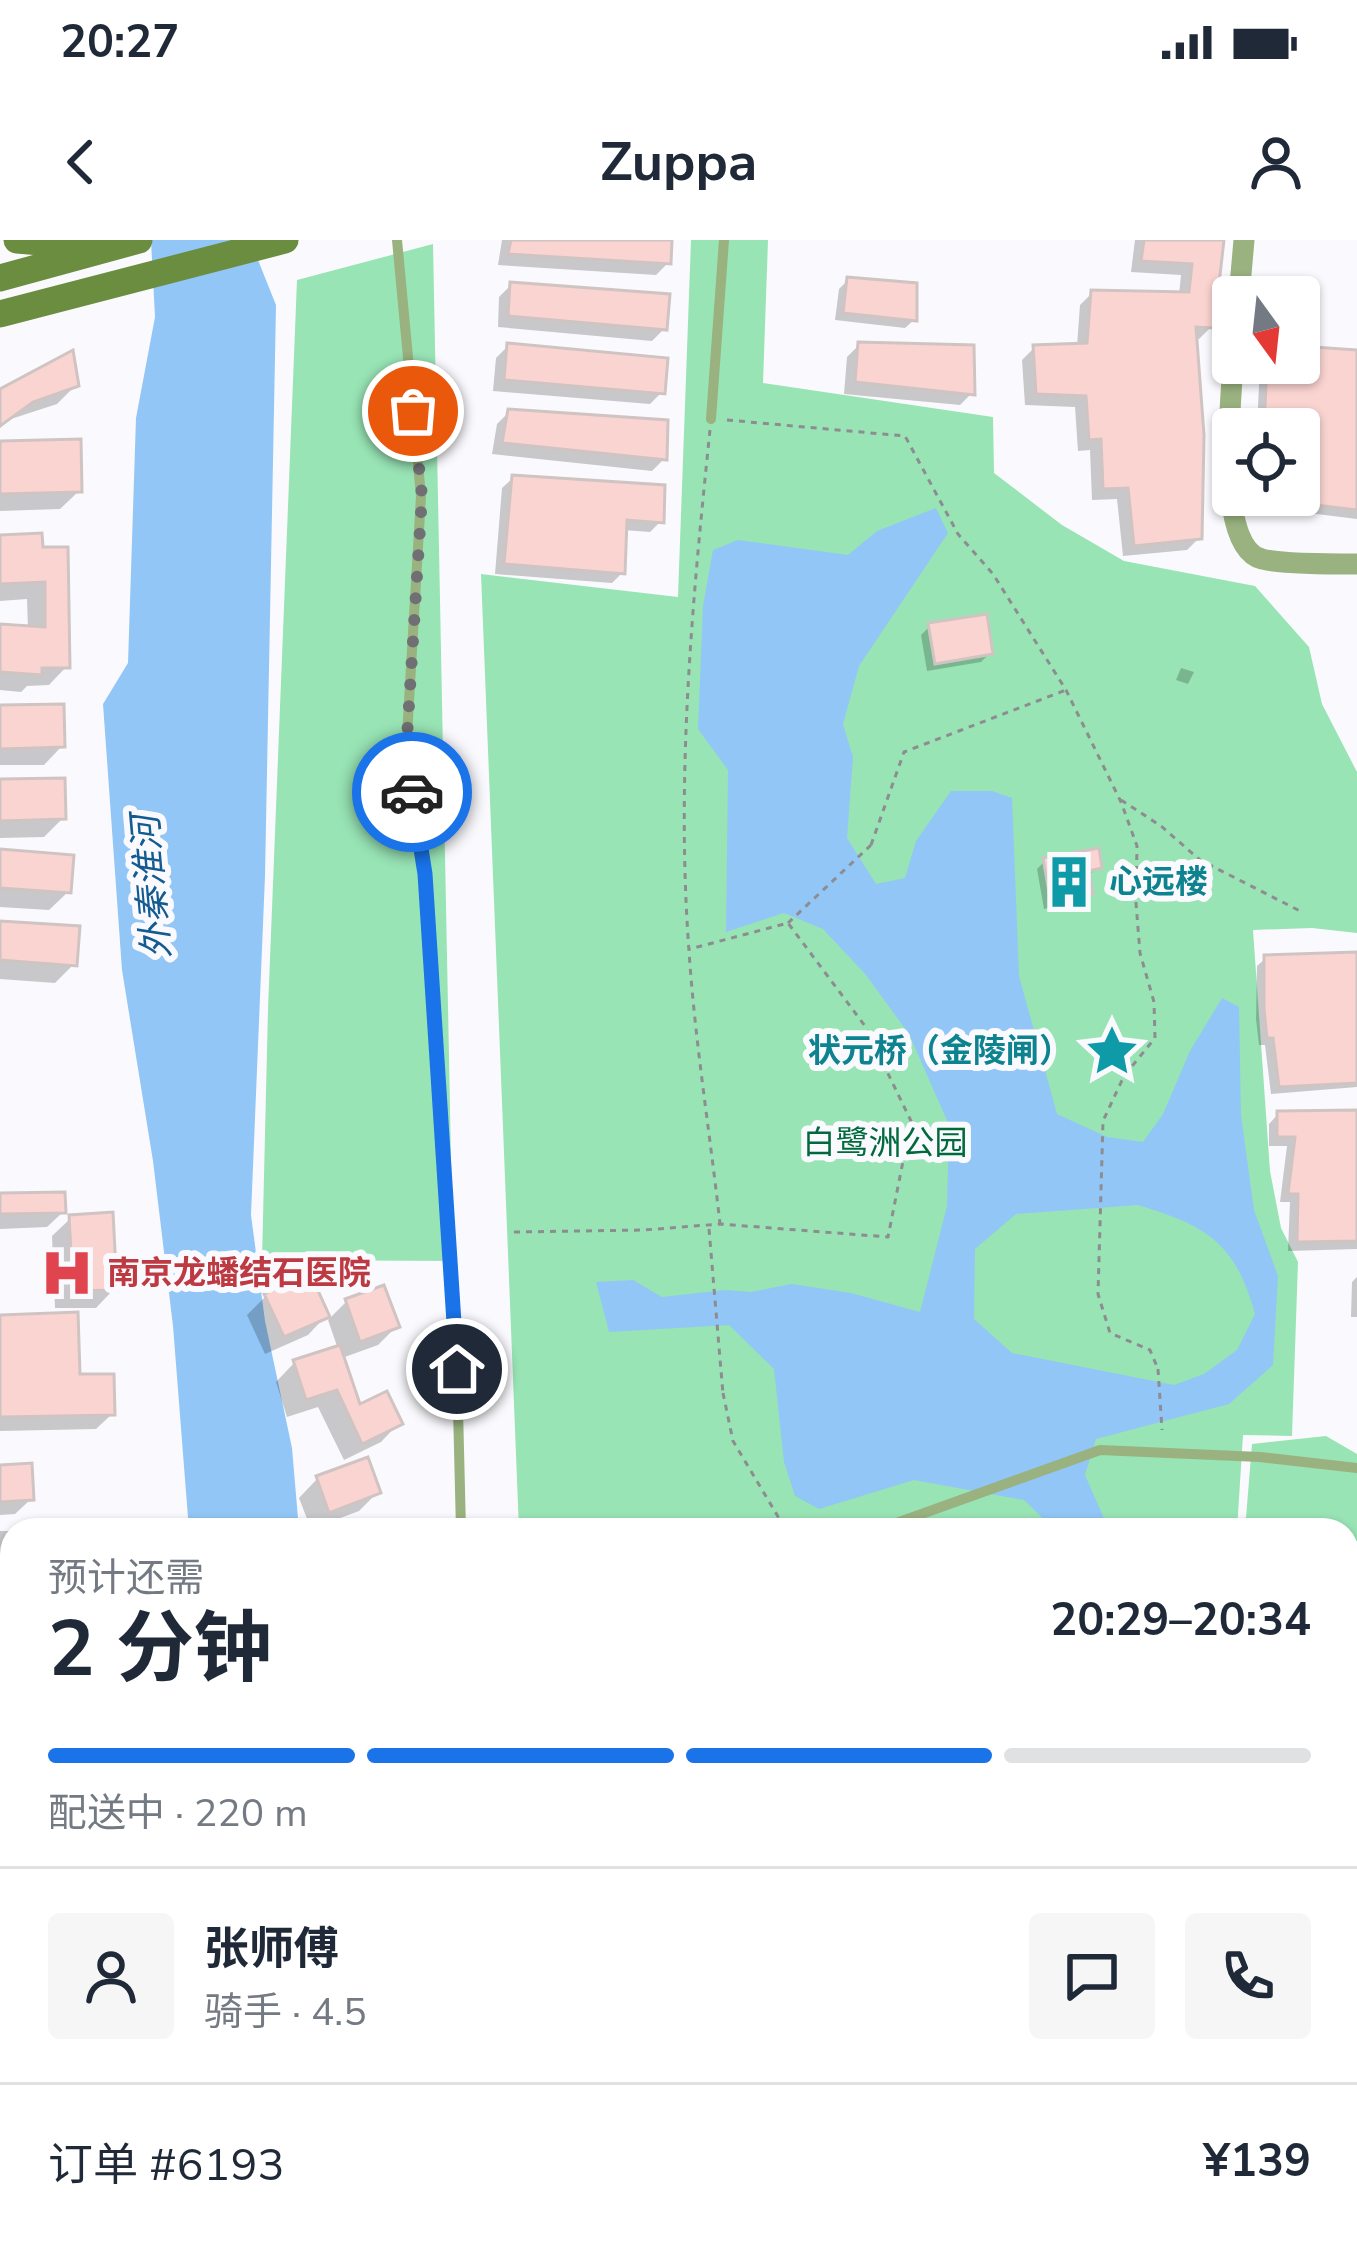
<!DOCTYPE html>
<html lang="zh">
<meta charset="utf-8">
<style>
body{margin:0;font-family:"Nunito Sans","Noto Sans SC",sans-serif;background:#f6f6f7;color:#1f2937;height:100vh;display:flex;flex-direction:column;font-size:45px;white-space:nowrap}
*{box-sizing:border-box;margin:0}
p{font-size:39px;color:#747a83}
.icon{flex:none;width:66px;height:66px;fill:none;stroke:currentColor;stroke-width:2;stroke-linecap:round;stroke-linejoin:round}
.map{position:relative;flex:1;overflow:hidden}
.drawer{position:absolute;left:0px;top:1278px;width:1359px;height:744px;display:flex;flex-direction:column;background:#fff;border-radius:36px 36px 0 0;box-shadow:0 3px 9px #0004}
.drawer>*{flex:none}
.needle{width:78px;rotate:165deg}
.tools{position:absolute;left:1212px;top:36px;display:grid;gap:24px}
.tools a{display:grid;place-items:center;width:108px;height:108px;border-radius:12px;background:#fff;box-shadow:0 3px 9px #0004;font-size:60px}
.pin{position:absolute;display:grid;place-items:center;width:102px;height:102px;color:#fff;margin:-51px;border:6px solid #fff;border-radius:50%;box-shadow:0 3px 12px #0007}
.courier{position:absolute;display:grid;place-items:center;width:120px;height:120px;margin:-60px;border:9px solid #1a73e8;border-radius:50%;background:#fff;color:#222;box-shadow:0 3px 15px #0007}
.overview em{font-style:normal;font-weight:700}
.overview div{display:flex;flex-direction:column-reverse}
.overview{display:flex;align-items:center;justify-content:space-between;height:204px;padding:0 48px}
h1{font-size:78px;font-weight:700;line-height:90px}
.bar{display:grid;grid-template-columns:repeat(4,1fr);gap:18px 12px;align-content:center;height:144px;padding:0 48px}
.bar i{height:15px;border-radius:9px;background:#e0e1e3}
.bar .selected{background:#1a73e8}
.bar p{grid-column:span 4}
.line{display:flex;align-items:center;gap:30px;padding:0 48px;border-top:3px solid #e0e1e3}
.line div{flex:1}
.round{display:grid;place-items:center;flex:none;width:126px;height:126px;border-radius:12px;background:#f6f6f7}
.status{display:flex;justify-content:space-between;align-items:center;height:84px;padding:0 60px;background:#fff;direction:ltr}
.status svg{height:33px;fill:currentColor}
header{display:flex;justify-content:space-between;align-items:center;height:156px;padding:0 48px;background:#fff;font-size:54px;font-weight:700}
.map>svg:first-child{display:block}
</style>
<div class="status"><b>20:27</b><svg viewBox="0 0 49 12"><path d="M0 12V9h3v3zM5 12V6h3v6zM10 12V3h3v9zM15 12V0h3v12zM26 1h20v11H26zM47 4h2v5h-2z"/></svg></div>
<header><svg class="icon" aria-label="back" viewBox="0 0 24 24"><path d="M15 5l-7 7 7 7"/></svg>Zuppa<svg class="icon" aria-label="person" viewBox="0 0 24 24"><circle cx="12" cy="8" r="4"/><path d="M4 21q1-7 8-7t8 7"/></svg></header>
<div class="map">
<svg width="1357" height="2022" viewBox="0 0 1357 2022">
<rect width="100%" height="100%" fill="#fafafe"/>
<!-- green -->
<g fill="#98e4b5">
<polygon points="691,0 768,0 763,143 993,177 994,233 1062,285 1124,321 1255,346 1309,407 1322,464 1357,532 1357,693 1312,688 1253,690 1270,931 1281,988 1298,1022 1292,1196 1243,1195 1237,1290 519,1290 481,334 678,357"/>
<polygon points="433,4 453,1021 262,1020 268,769 297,40"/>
<polygon points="1326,1196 1357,1214 1357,1339 1347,1331 1347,1290 1245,1290 1252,1204"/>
<polygon points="375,2010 478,2010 478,2022 376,2022"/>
</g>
<!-- water -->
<g fill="#92c6f6" fill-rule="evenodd">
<polygon points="151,0 250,0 276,65 265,636 251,975 265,1081 292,1208 299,1290 189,1290 173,1086 153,921 122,730 103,464 128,423 136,178 155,77"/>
<path d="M936 268 948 293 859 426 843 484 853 517 847 598 876 644 905 638 916 601 951 551H992L1012 558 1019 736 1057 874 1107 897 1143 902 1163 874 1190 811 1222 758 1239 767 1241 875 1254 970 1278 1036 1273 1125 1229 1164 1096 1199 1085 1235 1109 1290H1055L1024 1260 914 1240 819 1269 795 1256 784 1222 774 1129 729 1085 609 1092 596 1042 633 1040 662 1057 725 1050 751 1052 792 1044 851 1053 920 1072 947 966 949 885 909 794 866 735 823 689 784 673 726 692 728 530 698 489 703 366 713 310 738 300 848 315 877 291ZM1138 965C1207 986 1235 1002 1255 1074L1237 1110 1204 1134 1174 1145 1012 1113 974 1079 975 1009 1016 974Z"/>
<polygon points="262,2010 358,2010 359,2022 264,2022"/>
</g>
<!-- shadow -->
<g fill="#0003">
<polygon points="502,0 669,0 668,23 656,35 498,25"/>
<polygon points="1135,0 1221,0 1211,87 1199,99 1194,99 1199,298 1187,310 1123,316 1117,259 1092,260 1090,210 1078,211 1075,167 1025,165 1022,120 1035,107 1077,106 1080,65 1092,53 1179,55 1181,35 1131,32"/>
<polygon points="848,40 914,80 905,88 835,80 839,49"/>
<polygon points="511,45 664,89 652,101 498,87 499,57"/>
<polygon points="859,105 972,153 960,165 844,154 847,117"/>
<polygon points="508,106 662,152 650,164 493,151 496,118"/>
<polygon points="1299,109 1357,113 1357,279 1253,266 1254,255 1299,255 1299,189 1257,189 1260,123 1299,123"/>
<polygon points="76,145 57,164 11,179 0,188 0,153"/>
<polygon points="509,172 664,219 652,231 492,214 497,184"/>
<polygon points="0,204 79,251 60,269 0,271"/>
<polygon points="513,238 661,281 650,292 623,290 622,333 612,343 495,334 502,248"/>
<polygon points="40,296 67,426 49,445 27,446 21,452 0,450 0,387 28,389 27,359 0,361 0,298"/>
<polygon points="930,386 990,413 981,422 927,431 921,395"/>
<polygon points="1181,428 1194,432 1188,444 1176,440"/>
<polygon points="0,468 62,506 44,525 0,525"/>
<polygon points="0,542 63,578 44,597 0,598"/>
<polygon points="0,612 68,652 49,670 0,667"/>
<polygon points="1045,621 1099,627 1087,636 1090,653 1082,660 1044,669 1037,629"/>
<polygon points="0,684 74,724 55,743 0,739"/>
<polygon points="1357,715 1357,847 1271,854 1265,805 1259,805 1256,779 1257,726 1266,718"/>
<polygon points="1357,873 1357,1009 1288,1011 1290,962 1280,962 1287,906 1269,906 1269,884 1278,874"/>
<polygon points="0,956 63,972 47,987 0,989"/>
<polygon points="71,978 114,1049 96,1068 55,1068 52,996"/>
<polygon points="1357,1037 1357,1077 1351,1077 1352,1042"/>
<polygon points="266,1056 326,1076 308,1095 265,1114 247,1075"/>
<polygon points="346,1062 396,1087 378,1105 342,1118 358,1168 399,1183 381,1202 344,1220 318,1167 287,1177 276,1142 294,1123 338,1109 327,1077 328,1080"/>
<polygon points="0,1078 77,1137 112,1174 96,1189 0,1191"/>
<polygon points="0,1228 31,1259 15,1274 0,1275"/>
<polygon points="317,1239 378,1252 359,1271 311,1289 299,1258"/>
<rect x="0" y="1291" width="12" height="52"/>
<polygon points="12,1374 12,1482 0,1482 0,1375"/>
<polygon points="1353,1450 1357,1489 1347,1492 1347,1452"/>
<polygon points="1357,1602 1357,1647 1347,1650 1347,1604"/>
<polygon points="1357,1682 1357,2022 1256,2022 1266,2010 1347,2010 1347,1693"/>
<polygon points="0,1860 6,1860 4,1991 0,1995"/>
<polygon points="528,2010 904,2010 906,2019 930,2014 932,2022 528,2022"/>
<polygon points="947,2010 1140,2010 1126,2022 949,2022"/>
</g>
<!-- building -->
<g fill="#fad4d1" stroke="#d0c4c3" stroke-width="3">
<polygon points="511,0 672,0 671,24 508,14"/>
<polygon points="1144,0 1224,0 1214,88 1196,87 1204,195 1202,299 1134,306 1128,248 1103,249 1101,199 1089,200 1086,156 1036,154 1033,105 1087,103 1091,50 1189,52 1192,24 1141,21"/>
<polygon points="847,37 917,43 917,81 843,73"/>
<polygon points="510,42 670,54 667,90 508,76"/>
<polygon points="858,102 974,105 975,155 855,142"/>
<polygon points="507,103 668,118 665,154 504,140"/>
<polygon points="1299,106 1357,110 1357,270 1299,263 1299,189 1264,189 1267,123 1299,123"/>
<polygon points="73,110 79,146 33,162 0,186 0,149"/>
<polygon points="508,169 668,180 667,220 502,203"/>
<polygon points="81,199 82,252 0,254 0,201"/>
<polygon points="512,235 665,245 664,283 627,280 625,334 504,324"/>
<polygon points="42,293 43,307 68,307 70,428 42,428 42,435 0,432 0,384 45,387 45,342 0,344 0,295"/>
<polygon points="987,374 993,414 935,424 928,383"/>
<polygon points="64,464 65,507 0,509 0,465"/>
<polygon points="65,538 66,579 0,581 0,539"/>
<polygon points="1099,608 1102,628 1089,631 1093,654 1051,663 1043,618"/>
<polygon points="0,609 74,615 71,653 0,648"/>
<polygon points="0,681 80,686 77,726 0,720"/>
<polygon points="1357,712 1357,843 1279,847 1273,798 1267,798 1264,769 1264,715"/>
<polygon points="1357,870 1357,1001 1297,1002 1298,954 1288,954 1295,897 1277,897 1277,871"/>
<polygon points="65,952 66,973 0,974 0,953"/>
<polygon points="113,972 117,1050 73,1051 69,975"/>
<polygon points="310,1033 330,1077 284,1097 264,1054"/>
<polygon points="384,1045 400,1087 360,1102 345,1059"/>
<polygon points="78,1072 80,1134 114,1134 115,1175 0,1177 0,1075"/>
<polygon points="340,1105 360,1164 387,1151 403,1184 362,1204 337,1150 306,1160 293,1120"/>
<polygon points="368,1217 381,1253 329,1273 316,1236"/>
<polygon points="32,1223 34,1260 0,1262 0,1225"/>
</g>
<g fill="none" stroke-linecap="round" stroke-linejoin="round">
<!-- path -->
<g stroke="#8d8d91" stroke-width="3" stroke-dasharray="6 6" stroke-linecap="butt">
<polyline points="727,180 905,196 958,294 993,334 1066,450 1121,562 1137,606 1136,663 1140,713 1154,762 1155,798 1124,836 1103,881 1098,1054 1110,1093 1150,1110 1158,1129"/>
<path d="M710 190C692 363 676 537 689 711 695 802 710 893 720 984"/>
<polyline points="1121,560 1161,586 1200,620 1302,672"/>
<polyline points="871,605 904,512 1066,450"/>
<polyline points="709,989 723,1154"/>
<polyline points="514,992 644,990 720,984 888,997 911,881 865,786 788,683 690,709"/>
<polyline points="723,1153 733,1201 786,1290"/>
</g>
<!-- service -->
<g stroke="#99b27f" stroke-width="10">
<polyline points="397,0 421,256 406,513 425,634 456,1088 461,1290"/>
<polyline points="711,179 724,0"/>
<polyline points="877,1290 1100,1210 1260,1217 1357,1228"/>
<polyline points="492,2010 492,2022"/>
</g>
<!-- minor -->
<g stroke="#99b27f" stroke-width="21">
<polyline points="1239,57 1244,0"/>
<path d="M1233 123C1231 162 1215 308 1262 319 1280 324 1336 324 1357 324"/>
<polyline points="1210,2010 1217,2022"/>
</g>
<!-- secondary -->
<g stroke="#6a8d3f" stroke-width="27">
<polyline points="17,0 88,6"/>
<polyline points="0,38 139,0"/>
<polyline points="0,74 285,0"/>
</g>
<!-- path-bridge -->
<g stroke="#8d8d91" stroke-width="3" stroke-dasharray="6 6" stroke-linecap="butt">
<polyline points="788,683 871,605"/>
<polyline points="1158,1129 1162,1190"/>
</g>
</g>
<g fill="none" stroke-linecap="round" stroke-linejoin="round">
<!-- done -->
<polyline stroke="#707074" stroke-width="12" stroke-dasharray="0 21.6" points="412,552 406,513 422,256 413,171"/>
<!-- route -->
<polyline stroke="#1a73e8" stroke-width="15" points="412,552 425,634 457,1129"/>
</g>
<!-- icons -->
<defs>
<g id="building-bare" transform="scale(4.14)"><path d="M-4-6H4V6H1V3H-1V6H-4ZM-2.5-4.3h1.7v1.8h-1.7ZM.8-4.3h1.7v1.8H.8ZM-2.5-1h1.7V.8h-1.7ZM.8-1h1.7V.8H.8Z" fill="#0f9aa8" stroke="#fafafe" stroke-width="2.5" paint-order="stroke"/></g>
<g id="sight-bare" transform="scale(4.14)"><path d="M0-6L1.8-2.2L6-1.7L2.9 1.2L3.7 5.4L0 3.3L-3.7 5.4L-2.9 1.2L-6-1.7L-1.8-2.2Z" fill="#0f9aa8" stroke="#fafafe" stroke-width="2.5" paint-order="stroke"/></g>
<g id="hospital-bare" transform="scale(4.14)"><path d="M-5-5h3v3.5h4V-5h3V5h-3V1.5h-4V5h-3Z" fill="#e0444e" stroke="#fafafe" stroke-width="2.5" paint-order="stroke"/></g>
</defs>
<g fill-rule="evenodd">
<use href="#building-bare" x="1069" y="642"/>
<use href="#sight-bare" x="1112" y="811"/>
<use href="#hospital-bare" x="67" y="1033"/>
</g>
<g text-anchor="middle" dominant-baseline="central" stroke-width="12" stroke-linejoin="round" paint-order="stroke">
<!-- culture labels -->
<g font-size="33" font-weight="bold" fill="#0d838f" stroke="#fafafe" text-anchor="start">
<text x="1109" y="642">心远楼</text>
<text x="1072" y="811" text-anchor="end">状元桥（金陵闸）</text>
</g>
<!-- park labels -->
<g font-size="33" fill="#006a3d" stroke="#fafafe">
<text x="885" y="903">白鹭洲公园</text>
</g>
<!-- health labels -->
<g font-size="33" font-weight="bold" fill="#be3a42" stroke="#fafafe" text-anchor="start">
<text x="107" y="1033">南京龙蟠结石医院</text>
</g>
<!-- water labels -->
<g font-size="36" font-style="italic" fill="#135b91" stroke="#fafafe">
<text transform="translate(152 647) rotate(-95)">外秦淮河</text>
</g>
</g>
</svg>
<div class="tools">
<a><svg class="needle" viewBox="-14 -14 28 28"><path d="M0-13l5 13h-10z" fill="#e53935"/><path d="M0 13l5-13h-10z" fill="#747a83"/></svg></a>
<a><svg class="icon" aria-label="locate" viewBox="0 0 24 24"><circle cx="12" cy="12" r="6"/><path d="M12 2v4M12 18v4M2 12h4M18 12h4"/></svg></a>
</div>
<div class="pin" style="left:413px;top:171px;background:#ea580c"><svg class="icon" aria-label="bag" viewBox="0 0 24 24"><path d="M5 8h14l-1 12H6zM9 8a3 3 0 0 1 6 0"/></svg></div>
<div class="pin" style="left:457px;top:1129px;background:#1f2937"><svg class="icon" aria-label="home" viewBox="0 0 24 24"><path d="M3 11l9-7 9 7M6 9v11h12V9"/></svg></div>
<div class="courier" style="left:412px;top:552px"><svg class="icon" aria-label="car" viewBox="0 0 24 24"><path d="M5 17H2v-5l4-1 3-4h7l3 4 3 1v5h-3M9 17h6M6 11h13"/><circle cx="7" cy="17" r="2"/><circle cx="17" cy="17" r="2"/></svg></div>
<section class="drawer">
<div class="overview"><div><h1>2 分钟</h1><p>预计还需</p></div><em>20:29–20:34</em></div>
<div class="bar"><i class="selected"></i><i class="selected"></i><i class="selected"></i><i></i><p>配送中 · 220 m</p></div>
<div class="line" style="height:216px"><a class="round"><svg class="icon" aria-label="person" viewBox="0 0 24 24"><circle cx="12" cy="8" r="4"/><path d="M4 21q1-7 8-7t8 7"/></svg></a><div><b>张师傅</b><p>骑手 · 4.5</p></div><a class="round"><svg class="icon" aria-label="chat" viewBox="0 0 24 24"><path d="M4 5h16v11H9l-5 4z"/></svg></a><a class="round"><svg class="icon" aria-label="phone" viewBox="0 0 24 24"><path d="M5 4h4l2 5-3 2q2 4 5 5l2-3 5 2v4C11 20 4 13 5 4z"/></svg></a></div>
<div class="line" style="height:156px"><div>订单 #6193</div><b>¥139</b></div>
</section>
</div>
